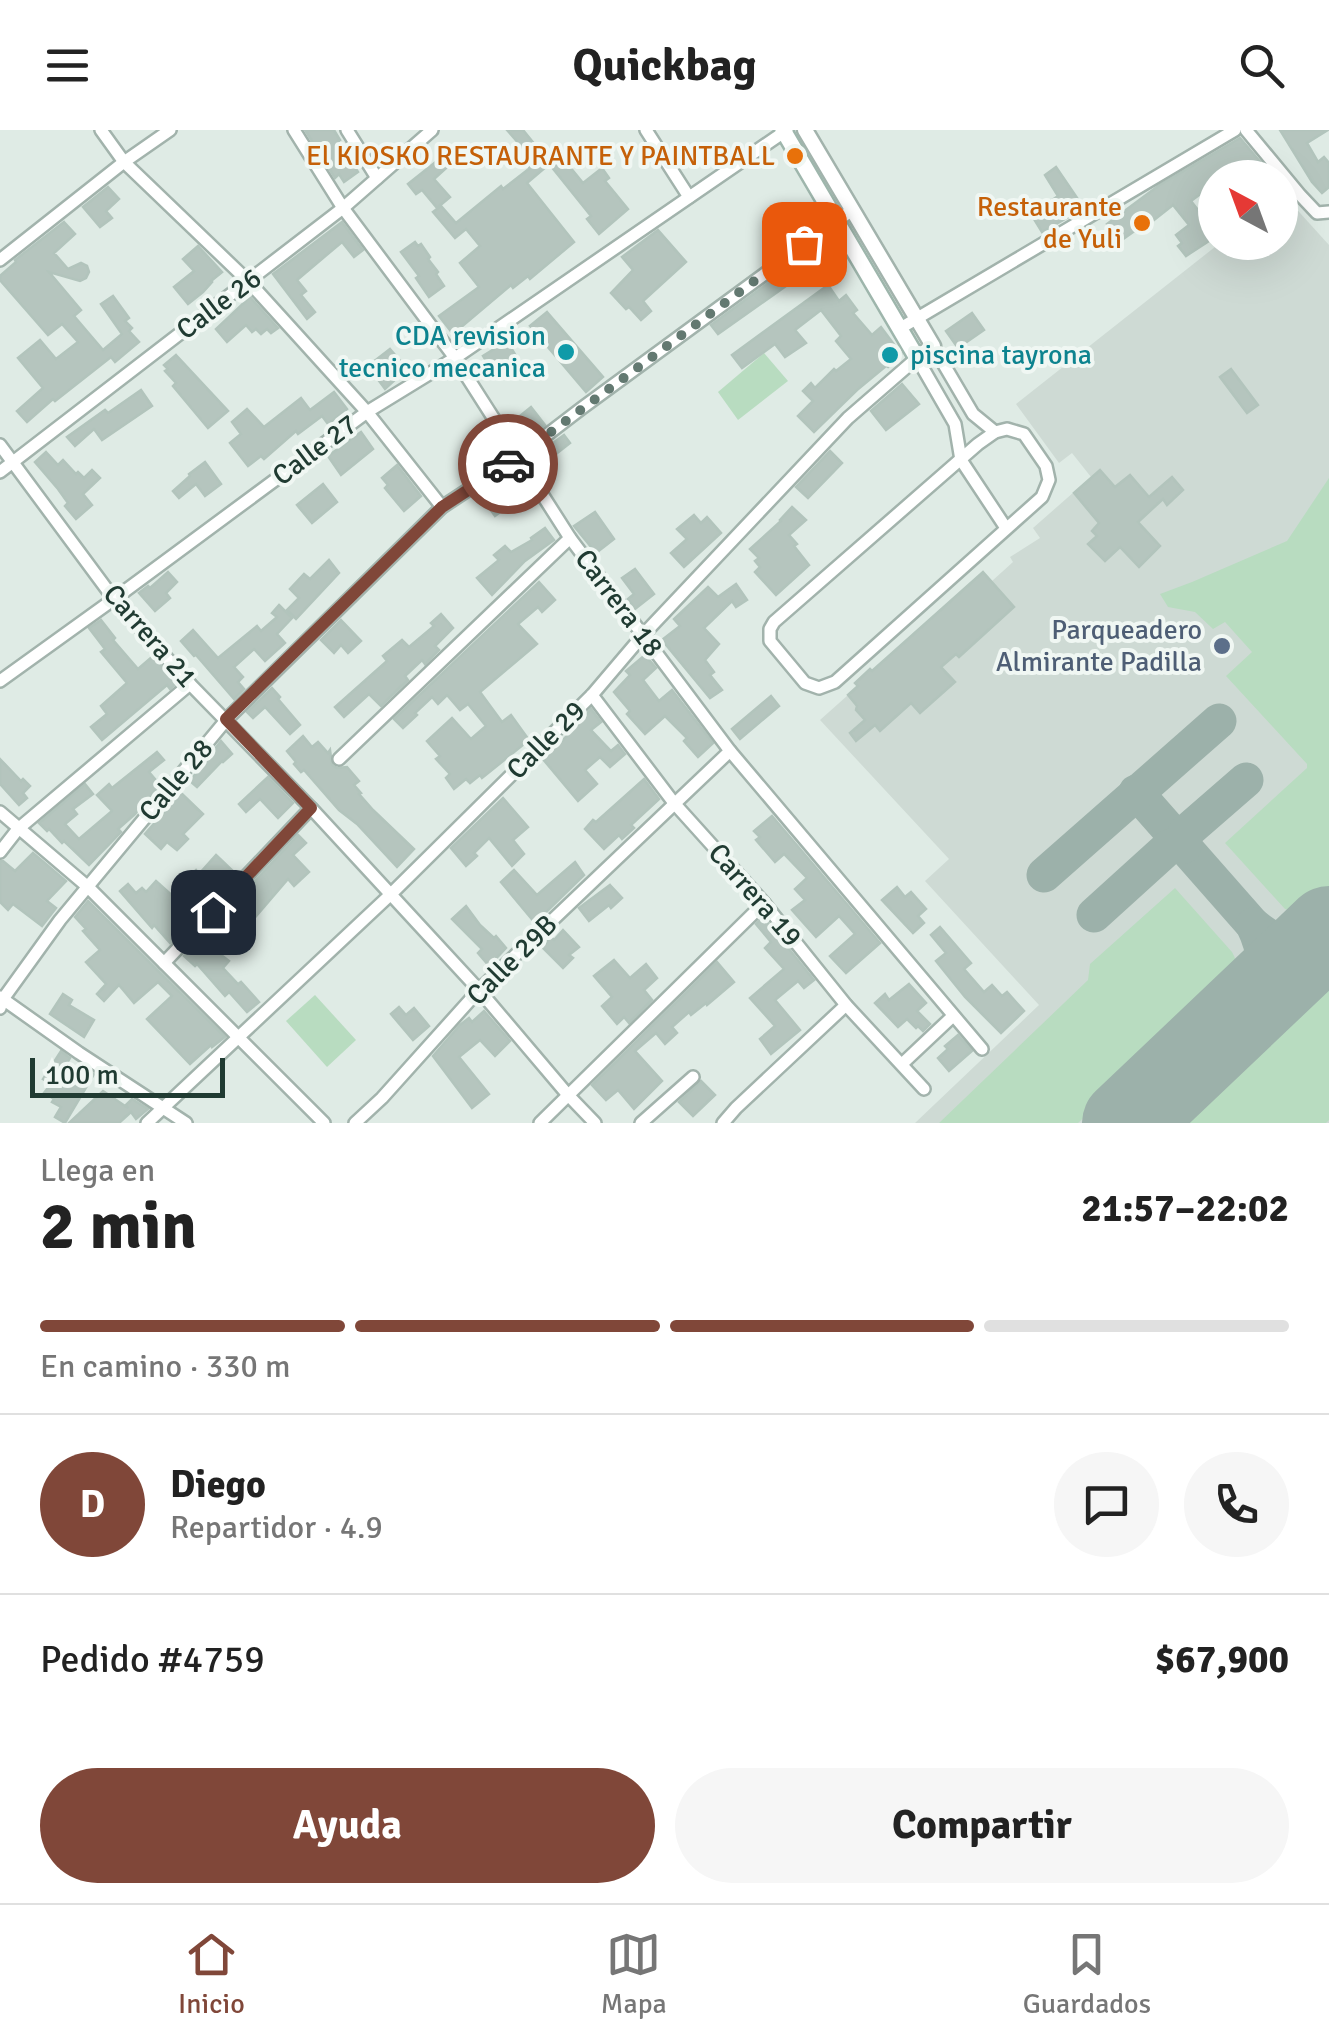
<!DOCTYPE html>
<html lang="es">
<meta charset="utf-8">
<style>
body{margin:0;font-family:Signika,sans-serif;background:#f6f6f6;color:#222;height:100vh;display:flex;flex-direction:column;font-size:38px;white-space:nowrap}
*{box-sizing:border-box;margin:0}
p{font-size:32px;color:#767676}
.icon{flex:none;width:55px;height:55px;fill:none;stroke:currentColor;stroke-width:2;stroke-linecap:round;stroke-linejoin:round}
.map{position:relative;height:993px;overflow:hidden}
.sheet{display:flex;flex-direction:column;background:#fff;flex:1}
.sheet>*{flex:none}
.needle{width:65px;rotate:319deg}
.controls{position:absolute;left:1198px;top:30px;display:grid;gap:20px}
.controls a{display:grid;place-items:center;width:100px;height:100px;border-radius:50%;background:#fff;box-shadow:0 10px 40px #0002;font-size:50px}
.scale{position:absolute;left:30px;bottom:25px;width:195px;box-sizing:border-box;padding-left:10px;border:5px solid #203b32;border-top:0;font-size:28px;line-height:35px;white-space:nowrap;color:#203b32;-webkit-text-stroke:8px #f0f7f3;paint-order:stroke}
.pin{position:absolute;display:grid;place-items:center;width:85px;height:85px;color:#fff;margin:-42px;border-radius:20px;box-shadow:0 5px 15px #0006}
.courier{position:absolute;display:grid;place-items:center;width:100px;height:100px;margin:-50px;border:8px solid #804739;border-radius:50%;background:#fff;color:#222;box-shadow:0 2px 12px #0007}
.head em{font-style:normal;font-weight:700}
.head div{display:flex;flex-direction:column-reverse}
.head{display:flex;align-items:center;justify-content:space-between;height:170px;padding:0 40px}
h1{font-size:65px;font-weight:700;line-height:75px}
.bar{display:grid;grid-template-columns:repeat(4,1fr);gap:15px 10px;align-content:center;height:120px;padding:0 40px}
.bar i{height:12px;border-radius:8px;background:#e0e0e0}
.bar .active{background:#804739}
.bar p{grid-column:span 4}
.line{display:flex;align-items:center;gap:25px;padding:0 40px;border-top:2px solid #e0e0e0}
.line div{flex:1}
.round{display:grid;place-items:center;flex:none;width:105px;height:105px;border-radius:52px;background:#f6f6f6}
.primary-button{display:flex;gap:20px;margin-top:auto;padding:20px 40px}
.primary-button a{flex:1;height:115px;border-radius:60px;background:#804739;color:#fff;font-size:40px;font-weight:700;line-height:115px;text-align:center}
.primary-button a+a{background:#f6f6f6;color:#222}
header{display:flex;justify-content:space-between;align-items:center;height:130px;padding:0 40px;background:#fff;font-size:45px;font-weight:700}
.tab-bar{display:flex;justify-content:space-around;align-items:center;height:140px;border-top:2px solid #e0e0e0;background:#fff;font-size:28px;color:#767676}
.tab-bar a{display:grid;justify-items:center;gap:5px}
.tab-bar .active{color:#804739}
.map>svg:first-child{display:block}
</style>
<header><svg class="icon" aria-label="menu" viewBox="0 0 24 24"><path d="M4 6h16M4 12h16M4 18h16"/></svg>Quickbag<svg class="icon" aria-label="search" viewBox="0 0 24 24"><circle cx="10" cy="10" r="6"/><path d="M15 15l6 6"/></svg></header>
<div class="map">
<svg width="1329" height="993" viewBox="0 0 1329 993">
<rect width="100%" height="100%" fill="#dfebe5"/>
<!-- built -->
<polygon fill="#cedad4" points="1281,62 1329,115 1329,993 915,993 1039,875 925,751 949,729 820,590 857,557 855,553 870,539 873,541 983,442 992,451 1013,432 1010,427 1040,408 1033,398 1091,347 1072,323 1059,333 1016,274 1220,113 1280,112"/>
<!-- green -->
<g fill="#b8dcc0">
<polygon points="764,223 788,251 738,290 718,262"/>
<path d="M1329 348V759C1314 772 1306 785 1285 779L1225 713 1307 638V634L1226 546 1252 522 1225 492 1213 499 1195 482 1168 477 1160 464 1192 452 1287 411Z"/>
<path d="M1175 758 1232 822C1238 833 1239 839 1233 850L1078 993H939L1088 850 1090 834Z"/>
<polygon points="1329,840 1329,990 1326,993 1163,993"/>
<polygon points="315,865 356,910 327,937 286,891"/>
</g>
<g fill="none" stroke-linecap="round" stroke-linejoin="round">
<!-- taxiway -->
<g stroke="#9cb1aa" stroke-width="35">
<path d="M1136 662 1253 795C1266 822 1267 842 1256 870"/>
<polyline points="1044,745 1219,591"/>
<polyline points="1094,785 1169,717 1176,714 1184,716 1185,703 1246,650"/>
<path d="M1253 795C1283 819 1296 821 1329 800"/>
</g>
<!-- runway -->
<polyline stroke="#9cb1aa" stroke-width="88" points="1126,993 1329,800"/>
</g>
<!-- building -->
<g fill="#b5c5be" stroke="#b2c4bc" stroke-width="2.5">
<polygon points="305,0 334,0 340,10 338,11 358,42 344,52 339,44 335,48"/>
<polygon points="507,0 523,0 545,27 549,24 554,30 527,53 574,112 530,149 528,146 513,158 511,155 453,204 439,186 479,157 460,133 480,116 466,99 455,108 433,82 441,76 456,93 501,56 503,59 530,38 528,35 533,30"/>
<polygon points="1280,0 1328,0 1307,13 1318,32 1324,27 1329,33 1329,57 1322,63 1312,52"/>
<polygon points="1240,8 1269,42 1262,48 1248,48 1240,37 1225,48 1215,48 1215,53 1191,71 1215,102 1215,107 1186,126 1178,116 1182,113 1176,105 1189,95 1173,75 1145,97 1143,95 1119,112 1107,94 1158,56"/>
<polygon points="447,23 454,31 434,49 450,67 437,78 422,60 416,64 408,54"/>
<polygon points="561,26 583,53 602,38 609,48 605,51 628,79 599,104 587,89 591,86 550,35"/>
<polygon points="1056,37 1084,78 1042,102 1031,84 1058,66 1045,45"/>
<polygon points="108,57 119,69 106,81 112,88 100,97 83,77"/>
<polygon points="64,92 75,104 54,123 68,139 81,133 87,136 89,142 86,148 80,151 49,142 81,180 74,186 103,220 122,204 101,174 113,166 129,188 125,191 132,198 129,201 139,212 115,232 111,227 55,271 53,269 27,292 17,281 43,258 18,228 40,210 56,229 78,212 62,194 48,205 0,150 0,146 16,132 15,130"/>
<polygon points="342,92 363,120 354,127 342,112 297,150 306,161 301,165 315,182 307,189 273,144"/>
<polygon points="658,100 686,132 643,171 651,181 641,190 629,177 626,179 611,163 633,140 622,127"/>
<polygon points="415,112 418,116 421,114 430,127 428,129 438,142 436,144 444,156 429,167 416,148 419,146 401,122"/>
<polygon points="198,116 222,142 211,151 212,152 203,162 188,174 174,157 194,141 183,129"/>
<polygon points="812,121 820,132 718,204 711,195"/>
<polygon points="828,155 839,171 846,165 857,180 853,183 872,205 881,197 901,224 888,237 886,236 857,260 814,302 798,286 813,271 803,261 811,253 815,258 834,239 836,241 851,229 836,211 841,206 821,180 795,200 806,213 785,227 775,214 742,238 732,225"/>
<polygon points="250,167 278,198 271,203 267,199 261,204 256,199 252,202 246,195 227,212 216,199"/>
<polygon points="547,182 603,247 586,262 530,196"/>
<polygon points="972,183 984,200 958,218 946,201"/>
<polygon points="507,211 519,231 495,245 483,226"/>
<polygon points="390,219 407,239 385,259 368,236"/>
<polygon points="176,225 228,281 208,298 173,256 176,253 165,241 168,239 164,235"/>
<polygon points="1231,239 1258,275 1247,283 1220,247"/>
<polygon points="902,254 919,274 886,300 871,281"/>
<polygon points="141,260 152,276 102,310 94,299 75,316 67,307 105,280 108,283"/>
<polygon points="334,262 347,279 328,294 322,286 298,304 296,301 264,329 261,326 248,336 230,313 241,304 232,292 247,279 264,297 301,268 310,280"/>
<polygon points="531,277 545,295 521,313 511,298 517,294 515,290"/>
<polygon points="361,302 373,319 341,345 328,326"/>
<polygon points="564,305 570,313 547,331 552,337 542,344 531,329"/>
<polygon points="830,321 842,333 808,368 796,357"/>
<polygon points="46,322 58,335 63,330 76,344 78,342 84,348 92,340 100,348 83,364 92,375 76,389 65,376 68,373 58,359 35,332"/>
<polygon points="205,332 221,354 205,366 196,354 179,368 173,361 190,346 189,344"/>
<polygon points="397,335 421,366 404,381 385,358 388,355 382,348"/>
<polygon points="1100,340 1115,357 1130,345 1149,367 1172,347 1183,360 1167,375 1163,369 1138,392 1160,416 1139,437 1120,417 1105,431 1088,414 1097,406 1092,401 1099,393 1074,363"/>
<polygon points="511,347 523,365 495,386 482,368"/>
<polygon points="323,354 337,372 312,393 297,375"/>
<polygon points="792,377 806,390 789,405 797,414 794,416 809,435 776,465 755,442 760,437 755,431 759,428 750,419 781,391 780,390"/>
<polygon points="595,382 614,409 596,423 574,396"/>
<polygon points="694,385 701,393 707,387 721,403 684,437 671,423 687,409 677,399"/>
<polygon points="545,398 554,410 525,431 492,465 477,448 499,430 494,425 505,416 511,422 532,410 531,408"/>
<polygon points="329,430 339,443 296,489 287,480 299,468 290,459 304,444 310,449"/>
<polygon points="635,439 654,464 635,479 628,469 634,464 622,448"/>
<polygon points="168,442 177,452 166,463 170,468 155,481 139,463 148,456 150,458"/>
<polygon points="983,442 1014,477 959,527 956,524 941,537 955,552 920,583 911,573 880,601 875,595 856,611 850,603 865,590 856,580 857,576 848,565 858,556 855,553 870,539 872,541"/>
<polygon points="539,452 555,470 542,482 538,477 518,494 537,514 480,562 502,592 511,585 529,610 482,648 480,645 470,653 466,649 454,659 446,648 450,644 436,629 440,626 427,611 452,588 471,609 486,596 468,574 460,580 447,565 438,574 432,567 415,583 417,585 403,598 394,589"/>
<polygon points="736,454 747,470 736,477 732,471 704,498 719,514 705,530 714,542 710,545 722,560 710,568 662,510 680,496 674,489 708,457 718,467"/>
<polygon points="279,475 292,488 277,504 285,513 265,531 254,519 234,537 243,547 238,552 244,559 234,569 196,525 194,526 181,511 193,500 218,528 257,496 261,501 277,487 272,483"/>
<polygon points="441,484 453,498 435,516 439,520 425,534 422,530 405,546 408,550 381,576 369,564 344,587 335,577 387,531 383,526 402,510 409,517 434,496 431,493"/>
<polygon points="101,490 115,508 113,510 138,539 153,526 177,553 170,559 167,555 102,610 91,597 107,584 101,576 127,553 101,522 105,519 89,498"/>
<polygon points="341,490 361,511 348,523 341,515 334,523 321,510"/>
<polygon points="645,525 656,538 643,550 659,571 672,560 713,613 698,627 684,611 687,608 665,586 645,604 627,584 630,581 614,562 630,545 626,541"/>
<polygon points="272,558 280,567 278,569 300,595 290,604 265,577 253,588 247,582"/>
<polygon points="771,566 779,576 740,609 732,599"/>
<polygon points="591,579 601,592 591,600 611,621 618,615 625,624 610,637 600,627 585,640 597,654 578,671 542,628 563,610"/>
<polygon points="303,606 312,617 318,612 328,623 330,620 332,635 337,638 347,637 359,651 354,655 361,663 359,664 373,680 414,719 397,737 357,694 339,680 304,640 301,642 294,634 296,632 287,621"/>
<polygon points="221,611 232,624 223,632 222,631 197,657 190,651"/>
<polygon points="157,622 164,630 149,642 160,655 135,684 118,699 121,702 89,735 64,711 62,713 49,699 47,701 39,693 85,654 93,664 73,679 77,684 65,694 79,709 112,681 97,665 109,654 112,658"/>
<polygon points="0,629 21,651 23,649 30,656 23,663 27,668 19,675 0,654"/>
<polygon points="268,647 293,673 278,688 260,669 246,682 239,674"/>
<polygon points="644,649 659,669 631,695 634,698 622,709 619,705 604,719 585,699 593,690 596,692"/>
<polygon points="181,663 203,684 183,704 188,709 177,720 167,712 161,719 145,704"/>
<polygon points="503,668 528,697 513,710 524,724 512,736 489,708 474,723 477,726 466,736 451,718"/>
<polygon points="772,686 880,813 846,843 830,826 855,804 839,786 816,807 792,780 805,770 795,759 807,748 784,724 775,732 756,710 760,707 754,701"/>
<polygon points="298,705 306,713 293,725 309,742 294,756 288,749 252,791 245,785 212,818 229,831 223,838 238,854 241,852 259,872 247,882 229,862 225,866 197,834 195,836 184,826"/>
<polygon points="33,723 66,751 47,771 56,778 42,796 13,774 8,780 0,772 0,731 3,731 15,741"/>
<polygon points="216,725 236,744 170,813 154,795 152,798 120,761 128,754 136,763 142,758 146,762 156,751 176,769 190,756 185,750 196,740 199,744"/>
<polygon points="575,732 584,745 535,793 501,752 514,740 537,765"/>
<polygon points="610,755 622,768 611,778 609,775 589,791 579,778"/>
<polygon points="897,757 905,767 911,762 926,779 918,786 924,793 913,803 882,770"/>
<polygon points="88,771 225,907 212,917 211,915 190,934 147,889 172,866 158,852 134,873 119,855 104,871 97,864 106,854 86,832 100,820 83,801 86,799 75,787"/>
<polygon points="466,776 480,795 494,808 496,806 506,818 489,836 478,823 482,819 452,789"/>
<polygon points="763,787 814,850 804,858 798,851 775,870 800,900 771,924 760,909 775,896 750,868 784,839 765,818 771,812 756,794"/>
<polygon points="940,797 971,833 964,839 984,862 992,855 1002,866 1007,862 1024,881 1001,903 965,867 936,831 946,823 931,805"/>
<polygon points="563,800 579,817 569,825 573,828 563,838 542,817 551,807 554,810"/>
<polygon points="614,830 630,848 646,834 657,848 644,860 652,870 629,893 624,887 617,894 602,876 612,867 594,846"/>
<polygon points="717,832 734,852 707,875 706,873 691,885 689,882 672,897 677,903 665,914 656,903 635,921 662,951 634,979 618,960 606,970 592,955"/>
<polygon points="909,854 926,873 917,881 930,894 923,901 918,896 916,898 907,889 898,897 875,873 885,864 889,870"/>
<polygon points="63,864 72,870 69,875 94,890 84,907 50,884"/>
<polygon points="399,877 406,885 414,878 429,896 413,910 391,884"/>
<polygon points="484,881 510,911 495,926 480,910 459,927 489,964 472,978 433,926 460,895 469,888 472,892"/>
<polygon points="958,905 972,921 949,941 938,928 948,919 945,916"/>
<polygon points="61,921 70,928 58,947 66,953 81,935 94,944 65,993 55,987 61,977 52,972 54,969 44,963 51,954 43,949"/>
<polygon points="701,951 715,965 693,986 679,972"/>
<polygon points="103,961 128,978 126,975 132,969 148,979 136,989 131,982 119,993 69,993"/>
</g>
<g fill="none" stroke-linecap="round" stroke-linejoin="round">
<!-- minor casing -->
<g stroke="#a2b3ac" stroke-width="16">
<g id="minor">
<polyline points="101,0 124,32 249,152 367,282 442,377"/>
<polyline points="294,0 343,78 455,228 570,408 730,621 982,919"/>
<polyline points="347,0 377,48"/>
<polyline points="646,0 689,67"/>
<polyline points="1246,0 1300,65 1317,83 1329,82"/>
<polyline points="0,130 124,32 170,0"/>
<polyline points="899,199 1235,0"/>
<polyline points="933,216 973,284 995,302"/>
<polygon points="1007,299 1024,304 1046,336 1049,350 1042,367 835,552 819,558 805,553 770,511 770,499 774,492 978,314 995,302"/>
<polyline points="0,315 114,469 190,554 311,678 479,860 568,965 595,993"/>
<polyline points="0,342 343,78 432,0"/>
<polyline points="0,551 114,469 367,282 455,228 787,0"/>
<polyline points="592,565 674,673 764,773 846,875 924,959"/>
<polyline points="339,629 570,408"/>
<polyline points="0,682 88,757 324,993"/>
<polyline points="0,722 18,699 190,554"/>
<polyline points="164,833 311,678"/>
<polyline points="0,867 79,923 186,993"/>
<polyline points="0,878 3,869 60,790 227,589 442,377 518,327 582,278 852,80"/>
<polyline points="902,934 953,886"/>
<polyline points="147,993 390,765 592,565 643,505 848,288 917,228 955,294 961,330 1006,398"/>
<polyline points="355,993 382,968 479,860 730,621"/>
<polyline points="540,993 764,773"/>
<polyline points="641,993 693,947"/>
<polyline points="723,993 736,978 846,875"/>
</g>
</g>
<!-- tertiary casing -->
<g stroke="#a2b3ac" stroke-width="19">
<polyline id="tertiary" points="805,0 933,216 917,228"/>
</g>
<!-- secondary casing -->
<g stroke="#9eb6ac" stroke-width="20">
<polyline id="secondary" points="783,0 917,228"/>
</g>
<!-- minor -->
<use href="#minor" stroke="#fff" stroke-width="11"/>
<!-- tertiary -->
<use href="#tertiary" stroke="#fff" stroke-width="14"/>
<!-- secondary -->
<use href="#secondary" stroke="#fff" stroke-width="15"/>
</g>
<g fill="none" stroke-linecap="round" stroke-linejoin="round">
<!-- done -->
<polyline stroke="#637971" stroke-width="10" stroke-dasharray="0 18" points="508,334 804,114"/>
<!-- route -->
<polyline stroke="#804739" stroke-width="12" points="213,782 311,678 226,589 442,377 508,334"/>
</g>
<!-- markers -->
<g fill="#e8710a" stroke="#f0f7f3" stroke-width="4">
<circle cx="795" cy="26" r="10"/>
<circle cx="1142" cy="93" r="10"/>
</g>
<g fill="#0f9aa8" stroke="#f0f7f3" stroke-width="4">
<circle cx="566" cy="222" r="10"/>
<circle cx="890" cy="225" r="10"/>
</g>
<circle fill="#5c6f8a" stroke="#f0f7f3" stroke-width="4" cx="1222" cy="516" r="10"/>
<g text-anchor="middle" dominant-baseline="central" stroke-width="8" stroke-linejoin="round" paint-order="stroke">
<!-- food labels -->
<g font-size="28" fill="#c56008" stroke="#f0f7f3" text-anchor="end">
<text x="775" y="26">El KIOSKO RESTAURANTE Y PAINTBALL</text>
<text x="1122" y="77">Restaurante<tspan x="1122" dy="32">de Yuli</tspan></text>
</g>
<!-- street labels -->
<g font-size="28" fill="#203b32" stroke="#f0f7f3">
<text transform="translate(219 174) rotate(-37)">Calle 26</text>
<text transform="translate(315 320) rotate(-37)">Calle 27</text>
<text transform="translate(619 473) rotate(53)">Carrera 18</text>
<text transform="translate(150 506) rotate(49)">Carrera 21</text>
<text transform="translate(546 610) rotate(-45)">Calle 29</text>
<text transform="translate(176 650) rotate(-50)">Calle 28</text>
<text transform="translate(755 765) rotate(49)">Carrera 19</text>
<text transform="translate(512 830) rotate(-45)">Calle 29B</text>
</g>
<!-- culture labels -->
<g font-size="28" fill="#0d838f" stroke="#f0f7f3" text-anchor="end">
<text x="546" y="206">CDA revision<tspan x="546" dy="32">tecnico mecanica</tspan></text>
<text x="910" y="225" text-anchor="start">piscina tayrona</text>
</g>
<!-- service labels -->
<g font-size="28" fill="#4e5e75" stroke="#f0f7f3" text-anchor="end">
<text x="1202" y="500">Parqueadero<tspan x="1202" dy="32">Almirante Padilla</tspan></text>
</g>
</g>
</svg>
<div class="controls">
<a><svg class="needle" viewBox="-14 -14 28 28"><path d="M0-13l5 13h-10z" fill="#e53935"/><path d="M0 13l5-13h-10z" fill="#767676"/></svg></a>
</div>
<div class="scale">100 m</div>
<div class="pin" style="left:804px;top:114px;background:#ea580c"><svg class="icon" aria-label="bag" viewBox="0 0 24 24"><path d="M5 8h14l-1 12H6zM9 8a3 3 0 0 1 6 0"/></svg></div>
<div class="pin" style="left:213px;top:782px;background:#1f2937"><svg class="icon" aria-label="home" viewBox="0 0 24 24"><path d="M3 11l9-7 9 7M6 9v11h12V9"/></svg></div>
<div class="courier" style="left:508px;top:334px"><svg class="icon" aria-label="car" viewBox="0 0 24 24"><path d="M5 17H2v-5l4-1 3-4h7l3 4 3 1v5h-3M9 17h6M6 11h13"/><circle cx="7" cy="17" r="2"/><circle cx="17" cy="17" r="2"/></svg></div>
</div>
<section class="sheet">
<div class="head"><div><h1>2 min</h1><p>Llega en</p></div><em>21:57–22:02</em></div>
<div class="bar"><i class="active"></i><i class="active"></i><i class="active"></i><i></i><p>En camino · 330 m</p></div>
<div class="line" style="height:180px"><b class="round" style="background:#804739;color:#fff">D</b><div><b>Diego</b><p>Repartidor · 4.9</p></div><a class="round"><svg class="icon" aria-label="chat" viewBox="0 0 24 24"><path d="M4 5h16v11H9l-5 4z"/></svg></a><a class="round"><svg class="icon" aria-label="phone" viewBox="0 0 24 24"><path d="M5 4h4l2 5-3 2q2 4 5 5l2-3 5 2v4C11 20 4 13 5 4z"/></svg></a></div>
<div class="line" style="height:130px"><div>Pedido #4759</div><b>$67,900</b></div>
<div class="primary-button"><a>Ayuda</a><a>Compartir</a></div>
</section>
<nav class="tab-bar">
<a class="active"><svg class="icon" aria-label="home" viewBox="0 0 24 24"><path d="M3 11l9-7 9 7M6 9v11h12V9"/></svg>Inicio</a>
<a><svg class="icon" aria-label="map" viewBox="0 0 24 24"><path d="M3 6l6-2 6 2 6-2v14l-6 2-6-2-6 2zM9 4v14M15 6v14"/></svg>Mapa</a>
<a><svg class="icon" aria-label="saved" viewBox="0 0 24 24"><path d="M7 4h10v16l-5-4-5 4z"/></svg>Guardados</a>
</nav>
